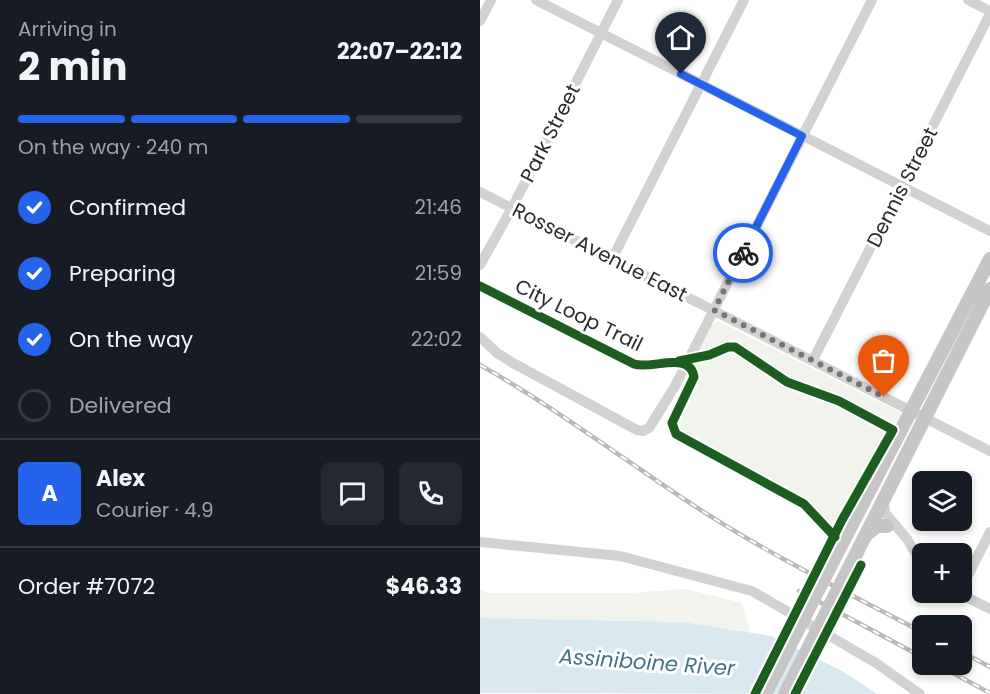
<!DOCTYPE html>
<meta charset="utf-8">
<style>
body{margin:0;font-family:Poppins,sans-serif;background:#242831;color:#f1f3f6;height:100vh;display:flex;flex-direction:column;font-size:22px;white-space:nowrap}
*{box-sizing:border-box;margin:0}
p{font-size:20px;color:#9ea1a6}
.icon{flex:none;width:33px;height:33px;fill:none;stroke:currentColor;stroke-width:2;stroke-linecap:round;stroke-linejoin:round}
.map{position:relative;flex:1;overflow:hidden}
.side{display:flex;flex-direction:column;background:#171b24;width:480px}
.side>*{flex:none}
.controls{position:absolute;left:432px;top:471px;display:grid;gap:12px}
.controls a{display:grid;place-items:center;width:60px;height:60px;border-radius:9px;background:#171b24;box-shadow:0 3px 9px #0003;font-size:30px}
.pin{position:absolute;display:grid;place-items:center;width:51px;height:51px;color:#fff;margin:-62px -26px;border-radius:50% 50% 50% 0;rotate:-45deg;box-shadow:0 0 6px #0007}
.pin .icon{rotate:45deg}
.courier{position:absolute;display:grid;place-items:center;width:60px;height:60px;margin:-30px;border:4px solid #2563eb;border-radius:50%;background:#fff;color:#222;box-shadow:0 2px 8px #0007}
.overview em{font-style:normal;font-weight:700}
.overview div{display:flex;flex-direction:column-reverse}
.overview{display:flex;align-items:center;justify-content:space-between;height:102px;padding:0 18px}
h1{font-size:39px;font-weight:700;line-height:45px}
.bar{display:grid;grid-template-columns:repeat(4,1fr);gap:9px 6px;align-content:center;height:72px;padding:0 18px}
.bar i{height:8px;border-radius:4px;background:#363941}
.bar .active{background:#2563eb}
.bar p{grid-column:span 4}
.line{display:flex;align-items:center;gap:15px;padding:0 18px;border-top:2px solid #363941}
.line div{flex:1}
.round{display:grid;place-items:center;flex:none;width:63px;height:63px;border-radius:9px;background:#242831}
ol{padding:0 18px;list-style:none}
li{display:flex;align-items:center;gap:18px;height:66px}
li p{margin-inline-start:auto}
li .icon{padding:6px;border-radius:50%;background:#2563eb;color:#fff;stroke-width:4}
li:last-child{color:#9ea1a6}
li i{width:33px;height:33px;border:3px solid #363941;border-radius:50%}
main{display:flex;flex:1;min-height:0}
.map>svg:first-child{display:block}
</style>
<main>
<section class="side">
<div class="overview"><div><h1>2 min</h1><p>Arriving in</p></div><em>22:07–22:12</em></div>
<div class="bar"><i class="active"></i><i class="active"></i><i class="active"></i><i></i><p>On the way · 240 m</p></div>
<ol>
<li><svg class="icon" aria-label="check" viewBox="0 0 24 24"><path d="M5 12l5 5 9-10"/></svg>Confirmed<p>21:46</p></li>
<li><svg class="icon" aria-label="check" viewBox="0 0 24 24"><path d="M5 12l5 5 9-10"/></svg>Preparing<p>21:59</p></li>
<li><svg class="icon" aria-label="check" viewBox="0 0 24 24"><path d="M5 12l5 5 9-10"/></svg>On the way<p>22:02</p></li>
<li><i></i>Delivered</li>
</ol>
<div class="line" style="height:108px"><b class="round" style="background:#2563eb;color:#fff">A</b><div><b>Alex</b><p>Courier · 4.9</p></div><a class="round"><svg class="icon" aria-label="chat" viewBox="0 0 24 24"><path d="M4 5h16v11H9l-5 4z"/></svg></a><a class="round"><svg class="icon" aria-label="phone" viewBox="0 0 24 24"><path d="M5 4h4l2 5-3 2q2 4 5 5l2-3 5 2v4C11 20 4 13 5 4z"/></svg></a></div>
<div class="line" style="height:78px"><div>Order #7072</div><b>$46.33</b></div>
</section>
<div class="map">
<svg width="510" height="694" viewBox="0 0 510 694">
<rect width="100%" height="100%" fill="#fff"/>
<!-- green -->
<g fill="#f1f3ec">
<polygon points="238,321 421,413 373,503 355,530 350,530 326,503 220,447 196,431 195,421 215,377 214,369 210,364 230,326"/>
<polygon points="0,589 9,593 151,593 206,589 262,603 270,632 204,622 0,618"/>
</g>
<!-- water -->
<polygon fill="#d9e9ef" points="0,618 204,622 291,636 364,672 397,694 0,693"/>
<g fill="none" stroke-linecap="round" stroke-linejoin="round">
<!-- minor -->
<g stroke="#d2d2d2" stroke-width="10">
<polyline points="56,0 510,231"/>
<polyline points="488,0 510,11"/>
<polyline points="0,21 11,0"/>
<polyline points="0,192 510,451"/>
<polyline points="132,259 264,0"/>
<polyline points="0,265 32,208 138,0"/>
<polyline points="0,337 17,353 33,363 157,430 163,431 169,428 195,386 392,0"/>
<polyline points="333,360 510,14"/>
<polyline points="404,499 405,513 427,539 442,564"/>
<polyline points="0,542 140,556 272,591 396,663 440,694"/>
<polyline points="482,587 510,532"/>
<polyline points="477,592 510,609"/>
</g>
<!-- major -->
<g stroke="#c5c5c5" stroke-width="14">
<polyline points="387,534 397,526 407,526"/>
<polyline points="356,555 510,259"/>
<polyline points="372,562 510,289"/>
</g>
<!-- rail casing -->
<g stroke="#b9b9b9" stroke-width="4.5">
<g id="rail">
<path d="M0 365C73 406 140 457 210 503 284 552 364 591 442 632"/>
<polyline points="319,591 442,657"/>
<polyline points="482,652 510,667"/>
<polyline points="456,664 510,693"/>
</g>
</g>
<!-- rail -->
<use href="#rail" stroke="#fff" stroke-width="2" stroke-dasharray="7" stroke-linecap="butt"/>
<!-- major-bridge -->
<g stroke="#c5c5c5" stroke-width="14">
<polyline points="285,694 356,555"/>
<polyline points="305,694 372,562"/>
</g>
<!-- cycleway casing -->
<g stroke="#fff" stroke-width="13">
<g id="cycleway">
<path d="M0 286 154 364C171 370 210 350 214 377L192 423 196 434 324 504 355 537"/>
<polyline points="199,361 229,355 248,347 255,347 307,382 359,401 413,430 362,520 275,694"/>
<polyline points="315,694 381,565"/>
</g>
</g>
<!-- cycleway -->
<use href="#cycleway" stroke="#1b5e20" stroke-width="9"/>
</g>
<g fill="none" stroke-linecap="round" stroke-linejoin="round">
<!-- done -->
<polyline stroke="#767676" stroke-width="6" stroke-dasharray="0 10.8" points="263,253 234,310 404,397"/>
<!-- route -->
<polyline stroke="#2563eb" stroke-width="8" points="201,74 322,136 263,253"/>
</g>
<g text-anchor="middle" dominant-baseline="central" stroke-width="6" stroke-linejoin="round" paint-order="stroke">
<!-- street labels -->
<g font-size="20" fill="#2d2d2d" stroke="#fff">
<text transform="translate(70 133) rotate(-63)">Park Street</text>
<text transform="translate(422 187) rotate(-63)">Dennis Street</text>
<text transform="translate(120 252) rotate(27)">Rosser Avenue East</text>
<text transform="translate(99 315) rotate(26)">City Loop Trail</text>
</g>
<!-- water labels -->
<g font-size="21" font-style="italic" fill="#427388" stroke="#fff">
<text transform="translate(167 662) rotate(4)">Assiniboine River</text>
</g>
</g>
</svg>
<div class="controls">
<a><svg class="icon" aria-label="layers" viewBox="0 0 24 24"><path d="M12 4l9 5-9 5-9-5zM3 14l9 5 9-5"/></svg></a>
<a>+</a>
<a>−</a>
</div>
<div class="pin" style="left:404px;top:397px;background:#ea580c"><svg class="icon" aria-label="bag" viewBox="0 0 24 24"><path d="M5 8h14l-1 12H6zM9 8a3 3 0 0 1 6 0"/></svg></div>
<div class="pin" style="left:201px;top:74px;background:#1f2937"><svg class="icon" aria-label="home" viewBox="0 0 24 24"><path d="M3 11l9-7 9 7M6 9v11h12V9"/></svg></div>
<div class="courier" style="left:263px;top:253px"><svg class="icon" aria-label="bike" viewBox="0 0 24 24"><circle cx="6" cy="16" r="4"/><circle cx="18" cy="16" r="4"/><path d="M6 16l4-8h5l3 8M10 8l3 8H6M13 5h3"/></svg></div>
</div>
</main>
